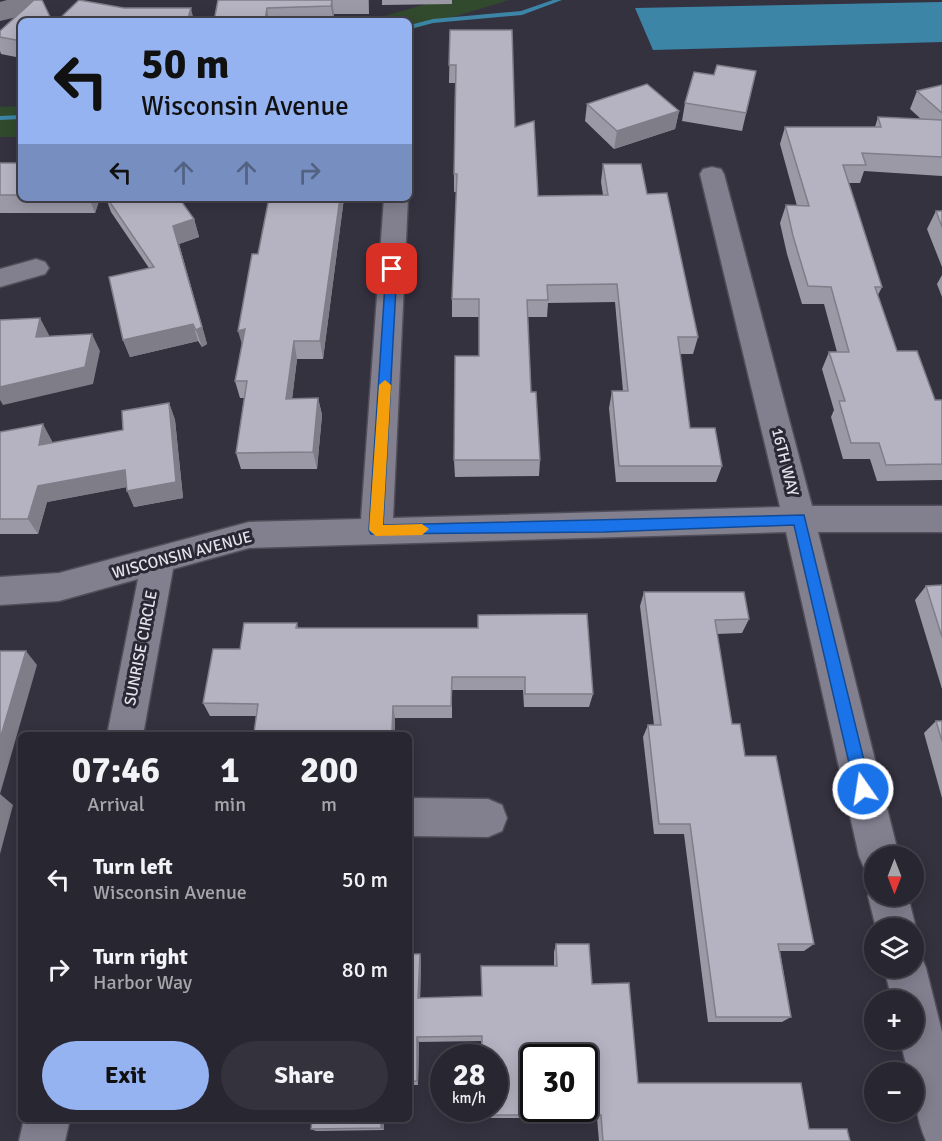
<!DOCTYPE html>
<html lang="en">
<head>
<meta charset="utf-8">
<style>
  body { margin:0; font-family:Signika,sans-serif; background:#34323c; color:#f1f3f6; height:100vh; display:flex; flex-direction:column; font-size:22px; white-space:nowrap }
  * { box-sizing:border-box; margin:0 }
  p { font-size:20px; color:#a5a5ab }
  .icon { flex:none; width:33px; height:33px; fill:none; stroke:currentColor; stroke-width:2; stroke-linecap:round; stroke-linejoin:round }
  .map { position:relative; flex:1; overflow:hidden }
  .side { position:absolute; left:18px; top:732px; width:394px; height:390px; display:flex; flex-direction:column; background:#282630; border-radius:9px; box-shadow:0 3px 15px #0003,0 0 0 2px #44434c }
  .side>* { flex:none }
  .top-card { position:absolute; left:18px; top:18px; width:394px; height:183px; border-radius:9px; box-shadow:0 3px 15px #0003,0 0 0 2px #44434c; background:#95b2f1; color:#111; overflow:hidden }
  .needle { width:39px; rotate:180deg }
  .fabs { position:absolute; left:864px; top:846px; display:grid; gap:12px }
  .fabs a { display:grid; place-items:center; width:60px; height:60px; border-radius:50%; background:#282630; box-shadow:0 3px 15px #0003,0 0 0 2px #44434c; font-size:30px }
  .speed { position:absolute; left:430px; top:1044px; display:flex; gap:12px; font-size:30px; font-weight:700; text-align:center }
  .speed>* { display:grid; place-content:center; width:78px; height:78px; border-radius:50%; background:#282630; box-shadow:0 3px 15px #0003,0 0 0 2px #44434c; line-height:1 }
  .speed small { font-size:15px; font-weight:400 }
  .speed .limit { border:3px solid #111; border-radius:9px; background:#fff; color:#111 }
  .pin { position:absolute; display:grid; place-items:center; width:51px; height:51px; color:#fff; margin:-26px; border-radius:12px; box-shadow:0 3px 9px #0006 }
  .me { position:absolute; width:66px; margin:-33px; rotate:347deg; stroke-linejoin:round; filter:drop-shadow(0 0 4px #0008) }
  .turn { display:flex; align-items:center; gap:21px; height:126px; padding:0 24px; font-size:27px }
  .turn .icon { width:78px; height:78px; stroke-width:2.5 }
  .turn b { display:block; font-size:42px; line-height:51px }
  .lanes { display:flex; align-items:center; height:57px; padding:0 24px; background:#0003; justify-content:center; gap:30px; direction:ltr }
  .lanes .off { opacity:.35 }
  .eta { display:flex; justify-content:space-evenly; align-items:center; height:102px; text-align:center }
  .eta b { font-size:36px; font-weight:700; line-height:42px }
  .cta { display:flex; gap:12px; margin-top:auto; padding:12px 24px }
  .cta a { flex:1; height:69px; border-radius:36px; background:#95b2f1; color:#111; font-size:24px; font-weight:700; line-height:69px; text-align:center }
  .cta a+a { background:#34323c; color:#f1f3f6 }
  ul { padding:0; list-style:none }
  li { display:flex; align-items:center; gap:18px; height:90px; padding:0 24px }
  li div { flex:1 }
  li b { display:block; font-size:22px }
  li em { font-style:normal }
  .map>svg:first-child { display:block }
  .green { fill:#314a2d }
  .water { fill:#3c85a7 }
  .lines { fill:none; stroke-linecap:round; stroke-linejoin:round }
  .stream { fill:#3c85a7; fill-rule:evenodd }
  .street-casing { stroke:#514e59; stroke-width:3 }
  .street { fill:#827f8f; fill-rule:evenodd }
  .wall { fill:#9c99a7 }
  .shaded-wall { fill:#7f7d88 }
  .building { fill:#b5b2c2; stroke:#7f7d88; stroke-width:1.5; fill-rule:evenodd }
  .route { fill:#1a73e8; stroke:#114b97; stroke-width:1.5 }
  .slow { fill:#f59e0b }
  .labels { text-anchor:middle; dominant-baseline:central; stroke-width:6; stroke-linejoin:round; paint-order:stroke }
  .street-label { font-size:16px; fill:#e4e2eb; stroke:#2b2835 }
</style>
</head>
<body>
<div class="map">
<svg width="942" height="1141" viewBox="0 0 942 1141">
  <rect width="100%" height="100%" fill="#353240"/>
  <g class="green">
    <path d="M440 0H509L410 30V21H367Z"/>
    <path d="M21 106V137H0V107Z"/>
  </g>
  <path class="water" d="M942 2V42L653 50 635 8Z"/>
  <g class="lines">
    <g class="stream">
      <path d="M553 0H562L522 15 433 23 410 29V25L433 19 521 11Z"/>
      <path d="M21 115V119L0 120V116Z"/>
    </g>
    <g class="street-casing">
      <g id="street">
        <path d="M712 167 721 169 724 174 812 506H942V532H818L899 856H874V874L865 870 859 856 786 532 249 548 173 569 143 735H107L138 579 59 601 0 605V577L59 573 249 522 361 519 384 198H408L393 518 780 507 700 174 703 169Z"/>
        <path d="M36 259 45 262 49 268 45 274 0 287V269Z"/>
        <path d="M410 798 488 799 502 805 507 818 502 831 488 837 410 836Z"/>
        <path d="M874 881V896H908L916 928 914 935V928H876L868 896Z"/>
        <path d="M914 951 920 953 926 968 942 1032V1141H926C916 1118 914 1097 914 1072H908L900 1040H914V1000H892L884 968H914Z"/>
        <path d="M24 1119H70L65 1141H19Z"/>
      </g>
    </g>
    <use href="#street" class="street"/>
  </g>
  <g class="wall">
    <path d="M0 0 21 21V58L1 54 0 51V31L15 17Z"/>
    <path d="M218 0H369V14H334L333 21H214Z"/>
    <path d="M382 0H452V4L382 5Z"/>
    <path d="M450 30 515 127 538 196 603 195 601 182 603 164 647 194 698 337 693 354H680L690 428 722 466 716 482H616L609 408 612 391H623L615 302 548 303 547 317H528L531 392 540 460 539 476 455 477 454 460 479 356V317H452V299L457 192H454V174L455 83H449Z"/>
    <path d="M756 71 742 131 682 121 685 103Z"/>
    <path d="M942 85V176L864 171 860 183H848L882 287 878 295 897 351 935 400H942V480L877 481 870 459H843L831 417 834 410 822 369 829 352H837L824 304H802L787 254 780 223 786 205 797 206 780 144 785 127H875L878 117 921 119 910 109 917 91Z"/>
    <path d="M587 104 679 111 675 129 614 149 585 121Z"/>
    <path d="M0 163H21V198H100L95 213H0Z"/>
    <path d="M106 198H179L194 219 199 237 179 244 207 344 202 347 198 341 130 357 123 340 149 268 111 212Z"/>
    <path d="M344 198 323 359H297L292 399 318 398 322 415 317 469H241L236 453 244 398H240L235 381 258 254Z"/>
    <path d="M936 211H942V267L927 229Z"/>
    <path d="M942 275V297L937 284Z"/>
    <path d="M169 403 175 420 183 498 134 507 126 487 47 502 38 534H0V432L52 441V443L123 430Z"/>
    <path d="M942 585V689L915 600 926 586Z"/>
    <path d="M644 592 749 619 742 633 717 634 732 724 745 756 814 944 804 951H780L791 1017 782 1022H708L684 834H654L643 737 648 725H654L640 606Z"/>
    <path d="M297 623 298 628H478L593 694 589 707H524L523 690H452V718H395V735H255L254 733 256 716H210L203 703Z"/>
    <path d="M936 721H942V798L924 733Z"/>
    <path d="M556 944 592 984 638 1083 809 1129 850 1141H599L597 1118H482L481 1041 419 1042 418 1085H410V954H420L421 961 420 998 481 996 554 966V952Z"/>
    <path d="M384 1119V1130L316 1131 311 1129Z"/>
  </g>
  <g class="shaded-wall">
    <path d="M7 0H42L46 10 0 21V2Z"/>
    <path d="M332 0 334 14 333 21 331 6Z"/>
    <path d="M368 0H369V14Z"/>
    <path d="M191 8 194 21H187Z"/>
    <path d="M267 8 269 21H265Z"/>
    <path d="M679 111 675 129 614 149 617 131Z"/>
    <path d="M89 198H100L95 213Z"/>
    <path d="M340 198H344L323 359 320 341Z"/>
    <path d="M194 219 199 237 179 244 207 344 202 347 196 330 173 226Z"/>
    <path d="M40 318 49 335 44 354 36 337Z"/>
    <path d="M193 324 198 341 130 357 123 340Z"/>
    <path d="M245 329 243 348 238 331Z"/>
    <path d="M92 334 100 351 93 384 3 405 0 400V387Z"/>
    <path d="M294 341 297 359 290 416 286 399Z"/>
    <path d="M318 398 322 415 317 469 313 452Z"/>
    <path d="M169 403 175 420 183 498 134 507 127 491Z"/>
    <path d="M43 424 52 441 48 461 39 445Z"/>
    <path d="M125 470 133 486 47 502 38 534 28 519 38 486Z"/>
    <path d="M26 651 37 665 0 794V739Z"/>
    <path d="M393 706 395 718V735H392V733Z"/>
    <path d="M0 794 13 805 0 854Z"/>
    <path d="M420 954 421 961 420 1004 418 998Z"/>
    <path d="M417 1037 419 1042 418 1085 417 1081Z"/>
    <path d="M381 1119H384V1130L381 1128Z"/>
  </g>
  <g class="building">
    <path d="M34 0H42L52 21H21V41L0 37V31Z"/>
    <path d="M79 0 124 8H191L187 21H57Z"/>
    <path d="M218 0H332L331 6 267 8 265 21H214Z"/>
    <path d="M450 30H512L515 127 534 121 538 196 608 195 603 164H641L647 194 667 193 698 337H678L690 428H715L722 466H619L612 391H628L617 284 547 285 548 300H527L531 392H536L540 460H454L455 356H479V299H452L457 174H454L456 65H449Z"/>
    <path d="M717 65 756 71 746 113 685 103 694 72 714 75Z"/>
    <path d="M647 84 679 111 617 131 587 104Z"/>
    <path d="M942 85V113L917 91Z"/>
    <path d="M878 117 942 120V157L862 153 866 165H843L882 287H875L897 351H917L935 400H942V464L886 465 879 443H851L839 401H845L829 352H849L831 287 808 286 793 236 786 205 809 206 785 127H881Z"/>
    <rect x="0" y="163" width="21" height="32"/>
    <path d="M107 198H179L194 219 173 226 202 327 196 330 193 324 123 340 109 277 154 267Z"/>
    <path d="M269 198H340L320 341H294L286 399 318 398 313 452 236 453 247 381H235L245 329 238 331 252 254H258Z"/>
    <path d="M936 211H942V227Z"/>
    <path d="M40 318 36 337 92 334 85 367 0 387V320Z"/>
    <path d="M169 403 176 482 127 491 125 470 38 486 28 519H0V432L43 424 39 445 123 430 122 411Z"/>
    <path d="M942 585V637L926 586Z"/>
    <path d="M644 592H744L749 619 715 620 732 724H740L745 756H776L814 944H778L791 1017H716L690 824H659L648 725H661Z"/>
    <path d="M587 614 593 694H525V677H452L451 706H393L392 733H254L258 704 203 703 213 649H240L244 623H297L296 628H478V615Z"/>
    <path d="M0 651H26L0 739Z"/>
    <path d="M936 721H942V741Z"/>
    <path d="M556 944H589L592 984 629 983 638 1083H801L809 1129H847L850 1141H603L601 1115H482V1108H495V1058H482V1036L417 1037V1081H410V954H420L418 998 482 996 481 966H557ZM534 1058H585V1108H534Z"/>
    <path d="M312 1119H381V1128L311 1129Z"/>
  </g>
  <path class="route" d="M392 266 397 269 383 525 804 515 871 789 868 794 863 797 857 794 855 789 794 525 605 532 371 534 369 530 386 269Z"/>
  <path class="slow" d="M385 380 391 385 383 525 422 524 429 529 422 535 376 536 369 530 379 385Z"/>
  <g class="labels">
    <g class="street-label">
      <text transform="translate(785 462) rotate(76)">16TH WAY</text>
      <text transform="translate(182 555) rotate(-15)">WISCONSIN AVENUE</text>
      <text transform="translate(141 648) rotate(-79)">SUNRISE CIRCLE</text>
    </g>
  </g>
</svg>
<div class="fabs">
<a><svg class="needle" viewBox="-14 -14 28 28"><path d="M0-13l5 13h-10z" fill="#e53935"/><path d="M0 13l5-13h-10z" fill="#a5a5ab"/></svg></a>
<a><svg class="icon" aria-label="layers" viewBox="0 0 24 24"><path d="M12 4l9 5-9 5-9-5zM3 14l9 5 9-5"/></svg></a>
<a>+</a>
<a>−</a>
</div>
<div class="speed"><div>28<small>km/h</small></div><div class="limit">30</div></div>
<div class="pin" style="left:392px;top:269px;background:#d93025"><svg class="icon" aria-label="arrive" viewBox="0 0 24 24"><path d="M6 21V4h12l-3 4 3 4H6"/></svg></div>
<svg class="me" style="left:863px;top:789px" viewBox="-20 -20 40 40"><circle r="17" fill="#1a73e8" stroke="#fff" stroke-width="3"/><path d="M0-11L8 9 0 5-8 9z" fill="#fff"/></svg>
<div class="top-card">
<div class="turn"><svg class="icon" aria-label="left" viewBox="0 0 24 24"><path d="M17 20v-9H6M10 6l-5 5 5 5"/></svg><div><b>50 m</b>Wisconsin Avenue</div></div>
<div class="lanes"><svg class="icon" aria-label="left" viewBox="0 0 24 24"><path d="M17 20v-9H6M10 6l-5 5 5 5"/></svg><svg class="icon off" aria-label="ahead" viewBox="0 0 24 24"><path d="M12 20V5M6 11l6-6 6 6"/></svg><svg class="icon off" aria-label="ahead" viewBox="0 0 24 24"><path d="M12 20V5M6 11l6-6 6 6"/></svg><svg class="icon off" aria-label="right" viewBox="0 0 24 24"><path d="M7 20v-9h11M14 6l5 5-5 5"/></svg></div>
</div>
<section class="side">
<div class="eta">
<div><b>07:46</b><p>Arrival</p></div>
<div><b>1</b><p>min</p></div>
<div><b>200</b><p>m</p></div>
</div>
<ul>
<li><svg class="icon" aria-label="left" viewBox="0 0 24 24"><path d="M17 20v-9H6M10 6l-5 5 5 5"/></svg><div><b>Turn left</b><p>Wisconsin Avenue</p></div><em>50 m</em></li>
<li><svg class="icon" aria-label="right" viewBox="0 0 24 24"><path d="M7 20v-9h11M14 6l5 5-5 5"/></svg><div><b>Turn right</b><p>Harbor Way</p></div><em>80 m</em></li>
</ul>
<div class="cta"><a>Exit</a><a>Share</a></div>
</section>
</div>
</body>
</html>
